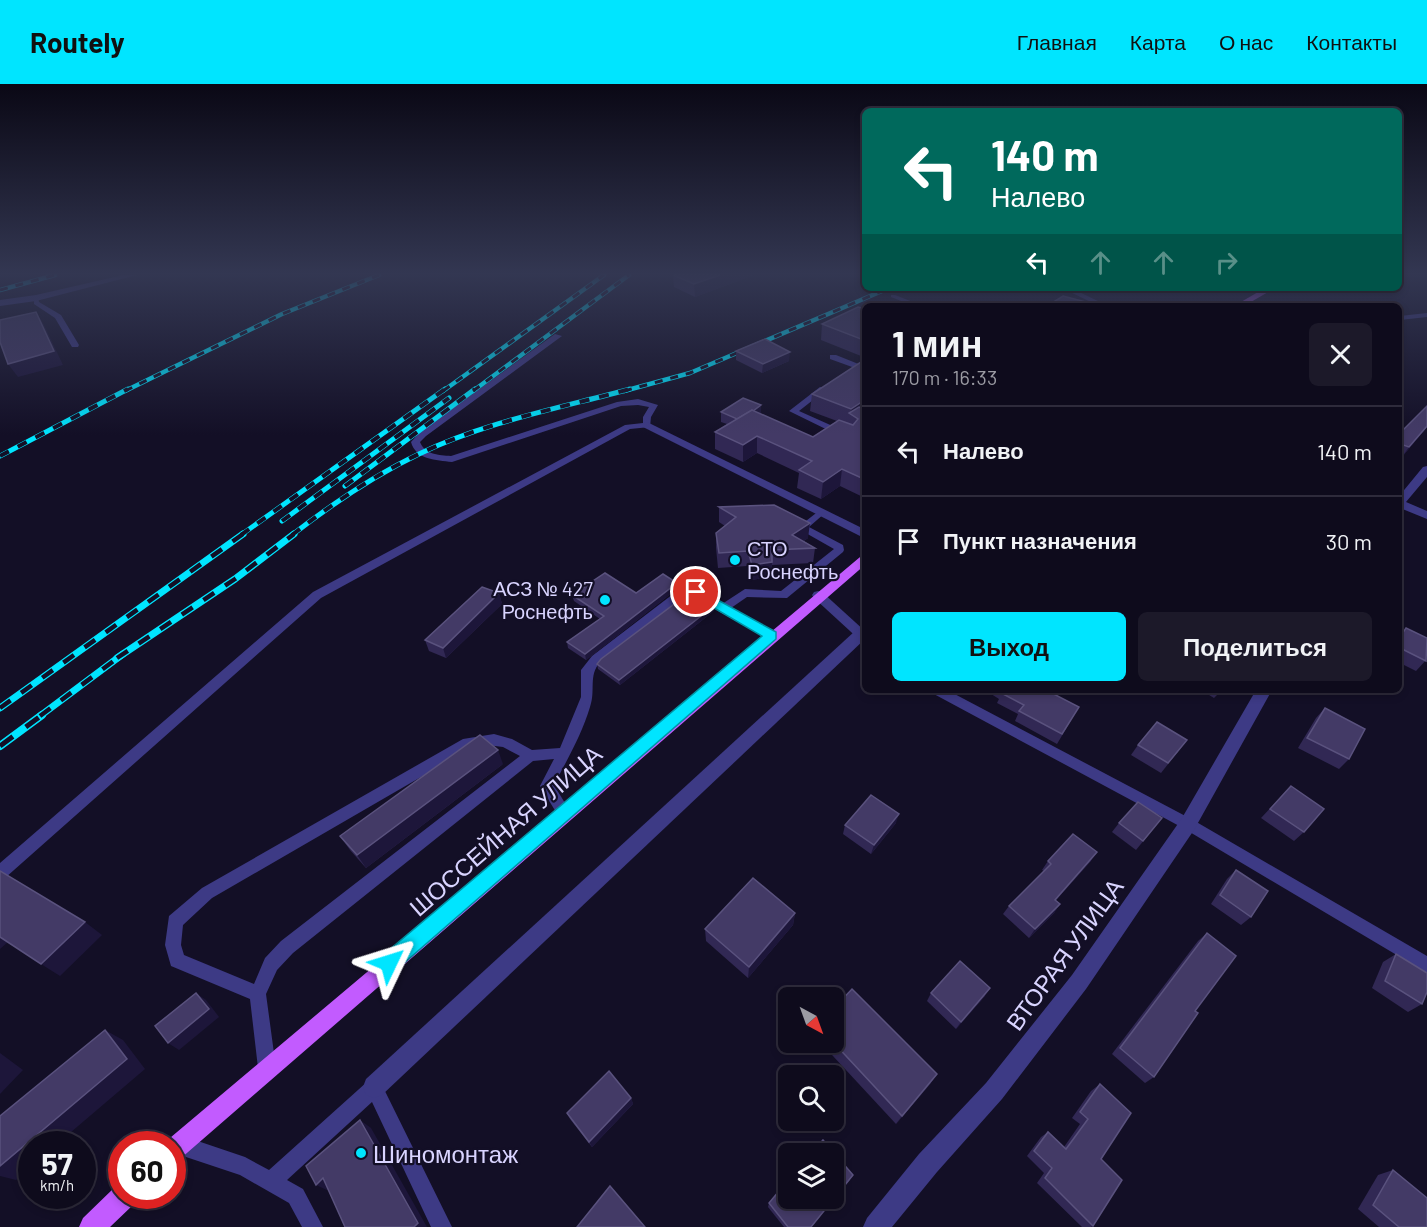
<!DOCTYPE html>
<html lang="ru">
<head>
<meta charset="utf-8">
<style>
  body { margin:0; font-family:Barlow,sans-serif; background:#1c1929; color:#f1f3f6; height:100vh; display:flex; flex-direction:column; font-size:22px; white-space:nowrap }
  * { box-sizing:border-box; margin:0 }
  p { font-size:20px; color:#9b9ba3 }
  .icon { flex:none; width:33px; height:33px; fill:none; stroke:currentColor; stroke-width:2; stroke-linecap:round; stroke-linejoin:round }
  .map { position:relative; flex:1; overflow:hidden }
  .sheet { position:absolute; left:862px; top:219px; width:540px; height:390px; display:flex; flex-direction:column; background:#0e0b1c; border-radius:9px; box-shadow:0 3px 9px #0003,0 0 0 2px #2e2b3b }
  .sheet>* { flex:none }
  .top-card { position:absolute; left:862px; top:24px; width:540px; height:183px; border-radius:9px; box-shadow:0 3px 9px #0003,0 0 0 2px #2e2b3b; background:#00695c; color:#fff; overflow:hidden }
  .needle { width:39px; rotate:139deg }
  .controls { position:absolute; left:778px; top:903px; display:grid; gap:12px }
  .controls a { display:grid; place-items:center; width:66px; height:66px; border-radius:9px; background:#0e0b1c; box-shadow:0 3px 9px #0003,0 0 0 2px #2e2b3b; font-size:30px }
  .speed { position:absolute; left:18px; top:1047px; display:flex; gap:12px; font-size:30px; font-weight:700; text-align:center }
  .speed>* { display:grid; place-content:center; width:78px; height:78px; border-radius:50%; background:#0e0b1c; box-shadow:0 3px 9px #0003,0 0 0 2px #2e2b3b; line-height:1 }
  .speed small { font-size:15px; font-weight:400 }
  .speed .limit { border:9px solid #d22; background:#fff; color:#111 }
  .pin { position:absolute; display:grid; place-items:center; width:51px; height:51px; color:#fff; margin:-26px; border:3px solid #fff; border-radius:50%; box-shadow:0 2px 6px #0007 }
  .me { position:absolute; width:66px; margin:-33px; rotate:49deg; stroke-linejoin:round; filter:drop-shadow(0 0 4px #0008) }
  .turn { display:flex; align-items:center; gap:21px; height:126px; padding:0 30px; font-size:27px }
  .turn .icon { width:78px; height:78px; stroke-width:2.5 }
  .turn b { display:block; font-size:42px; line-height:51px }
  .lanes { display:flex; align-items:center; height:57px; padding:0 30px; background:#0003; justify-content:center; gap:30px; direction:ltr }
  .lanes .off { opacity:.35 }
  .round { display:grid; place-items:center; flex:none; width:63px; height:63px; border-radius:9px; background:#1c1929 }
  .overview { display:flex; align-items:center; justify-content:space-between; height:102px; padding:0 30px }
  h1 { font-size:36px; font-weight:700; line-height:45px }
  .primary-button { display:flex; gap:12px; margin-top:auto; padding:12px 30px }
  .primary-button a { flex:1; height:69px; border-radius:9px; background:#00e5ff; color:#111; font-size:24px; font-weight:700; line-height:69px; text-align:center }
  .primary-button a+a { background:#1c1929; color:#f1f3f6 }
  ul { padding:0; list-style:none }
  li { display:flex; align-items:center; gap:18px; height:90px; padding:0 30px; border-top:2px solid #2e2b3b }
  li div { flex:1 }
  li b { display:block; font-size:22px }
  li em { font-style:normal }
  header { display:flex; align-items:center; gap:36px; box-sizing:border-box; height:84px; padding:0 30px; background:#00e5ff; color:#111 }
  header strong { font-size:28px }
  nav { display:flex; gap:33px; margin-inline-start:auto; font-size:21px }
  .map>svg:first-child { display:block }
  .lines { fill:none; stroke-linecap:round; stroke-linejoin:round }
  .lane { fill:#3d3a85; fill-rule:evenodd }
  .street { fill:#3d3a85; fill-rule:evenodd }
  .primary { fill:#c25bff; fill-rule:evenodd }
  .rail-far3-casing { stroke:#00e5ff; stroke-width:4.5 }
  .rail-far2-casing { stroke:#00e5ff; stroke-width:5 }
  .rail-far1-casing { stroke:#00e5ff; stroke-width:7 }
  .rail-casing { stroke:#00e5ff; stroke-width:8 }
  .rail-far3 { stroke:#130f26; stroke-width:3; stroke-dasharray:8; stroke-linecap:butt }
  .rail-far2 { stroke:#130f26; stroke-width:4; stroke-dasharray:10; stroke-linecap:butt }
  .rail-far1 { stroke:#130f26; stroke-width:4.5; stroke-dasharray:13; stroke-linecap:butt }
  .rail { stroke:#130f26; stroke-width:5; stroke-dasharray:16; stroke-linecap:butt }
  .wall { fill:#312854 }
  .shaded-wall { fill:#1d163a }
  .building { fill:#433a66; stroke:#5a527e; stroke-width:1.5 }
  .route { fill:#00e5ff; stroke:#0095a6; stroke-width:1.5 }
  .poi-dot { fill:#00e5ff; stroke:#130f26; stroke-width:2 }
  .labels { text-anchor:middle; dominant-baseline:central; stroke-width:4.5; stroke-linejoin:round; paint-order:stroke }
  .poi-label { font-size:20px; fill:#d9d4ff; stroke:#130f26; text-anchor:start }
  .near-street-label { font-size:24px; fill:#d9d4ff; stroke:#130f26 }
  .near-poi-label { font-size:24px; fill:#d9d4ff; stroke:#130f26; text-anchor:start }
</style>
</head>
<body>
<header>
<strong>Routely</strong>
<nav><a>Главная</a><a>Карта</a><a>О нас</a><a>Контакты</a></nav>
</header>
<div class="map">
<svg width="1427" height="1143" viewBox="0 0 1427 1143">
  <rect width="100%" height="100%" fill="#130f26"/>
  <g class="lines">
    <g class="lane">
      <path d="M1062 204H1071L1108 222H1099Z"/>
      <path d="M891 211H895L923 222H914L891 213Z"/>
      <path d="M34 213H38L39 218 61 231 79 261 78 263H72L55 234 34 220Z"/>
      <path d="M1427 229V233L1400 236V232Z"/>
      <path d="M555 250 562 252 426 352 420 358C425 371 439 371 451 372L617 318 638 315 658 321 651 333 650 343 630 345 321 514 5 794 0 796V779L313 508 625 341 643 339V333L649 323 638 321 621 322 452 378C436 376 416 376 411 358L420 348Z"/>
      <path d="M830 271H836L866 283V288L830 275Z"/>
      <path d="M820 303 827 305 799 327 846 348V352H840L789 327Z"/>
      <path d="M820 426 825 429 809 443 843 461 844 466 843 468 787 514 747 513 731 524 775 548 777 551 775 554H767L689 511 600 578C588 592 596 606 590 623 582 650 567 676 554 701L571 729 569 733 564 735 559 733 540 702 554 675 533 677 293 869 277 886 266 910 276 984 273 990 267 993 261 990 258 984 250 915 171 882 165 861 169 832 202 804 463 655 494 650 512 655 532 666 560 664 581 613V586L592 572 677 507 690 503 722 520 745 505 781 507 834 465 797 444ZM487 661 503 663 520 672 281 857 265 874 254 900 184 871 181 861 183 841 212 814 471 664Z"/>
      <path d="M818 507 822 508 866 548V559L862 558 814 514 812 511 814 508Z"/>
      <path d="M930 606H947L1193 736 1427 872V889L1183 744 932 609Z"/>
      <path d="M374 994 380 997 452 1143H431L372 1018 287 1096 303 1105 323 1143H302L289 1119 240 1091 180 1071 172 1066V1060H171L173 1054 180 1051 245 1073 269 1086 368 997Z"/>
    </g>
    <g class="street">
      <path d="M123 191H137L36 217 0 222V216L36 211Z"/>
      <path d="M647 338 866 446V455L643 343V339Z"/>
      <path d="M1427 382V393L1406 418 1427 427V435L1400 424V411L1423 383Z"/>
      <path d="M860 546 866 548 865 555 382 1011 374 1014 366 1011 363 1003 366 995 855 547Z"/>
      <path d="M1256 606H1272L1194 746 1086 905 1002 1015 937 1088 892 1143H863L867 1134 919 1070 986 999 1072 891 1182 734Z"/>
    </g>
    <g class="primary">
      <path d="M1265 204H1275L1244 222H1234Z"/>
      <path d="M866 468V480L180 1075 172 1079V1060H163L164 1059Z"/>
      <path d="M122 1101V1112H136L133 1121 110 1143H79L83 1134 115 1103Z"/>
    </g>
    <g class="rail-far3-casing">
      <g id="rail-far3">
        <path d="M0 206 55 191"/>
        <path d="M125 307 282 230 379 191"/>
        <path d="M443 307 604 191"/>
        <path d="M473 307 629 191"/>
        <path d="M624 307 690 289 889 204"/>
      </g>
    </g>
    <g class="rail-far2-casing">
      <g id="rail-far2">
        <path d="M0 372 128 305"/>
        <path d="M345 402 475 305"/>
        <path d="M282 437 449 314"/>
        <path d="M241 451 445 305"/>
        <path d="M292 451C332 420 373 392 419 370 485 338 560 324 630 305"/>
      </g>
    </g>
    <g class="rail-far1-casing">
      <g id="rail-far1">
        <path d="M117 574 235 495 294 450"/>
        <path d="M0 624 243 450"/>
        <path d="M40 632 123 570"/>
      </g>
    </g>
    <g class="rail-casing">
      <path id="rail" d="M0 662 42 631"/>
    </g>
    <use href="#rail-far3" class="rail-far3"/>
    <use href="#rail-far2" class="rail-far2"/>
    <use href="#rail-far1" class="rail-far1"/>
    <use href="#rail" class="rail"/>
  </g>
  <g class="wall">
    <path d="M673 191H754L695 213 674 203Z"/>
    <path d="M866 225V274L821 256 822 240Z"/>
    <path d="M736 267 789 277 762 289 736 276Z"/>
    <path d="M866 277V413L865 414 840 402 821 415 797 404 799 389 757 369 743 378 715 365V348L727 340 721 338V328L761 321V330L813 353 837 337 810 327 812 310Z"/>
    <path d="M1427 343 1402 373 1400 372V349Z"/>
    <path d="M719 423 808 454 804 457 815 464 813 479 772 481 771 493 751 496 747 482 718 484 716 464V449L725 442 719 438Z"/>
    <path d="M677 505 586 576 568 564 567 558 600 535 574 517 572 511 636 509Z"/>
    <path d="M499 509 502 520 446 574 429 567 425 556Z"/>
    <path d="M714 527 620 601 598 585 597 580Z"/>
    <path d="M1406 544 1427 575 1416 587 1400 579V551Z"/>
    <path d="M985 606H1046L1079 623 1057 660 1015 637 1018 630 997 619 999 615Z"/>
    <path d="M1201 606H1222L1214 614Z"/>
    <path d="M1325 624 1349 675 1339 685 1298 664 1316 634Z"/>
    <path d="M1187 656 1161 689 1131 671 1138 661Z"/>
    <path d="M503 680 366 784 350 766 340 752Z"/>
    <path d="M1291 702 1304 748 1294 757 1261 734Z"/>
    <path d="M1162 734 1136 766 1112 748 1119 739Z"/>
    <path d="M896 739 871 770 843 750 845 741Z"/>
    <path d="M1048 777H1091L1056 816 1060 820 1054 829 1029 854 1003 830 1009 822 1044 787 1042 786Z"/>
    <path d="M1236 786 1251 833 1241 841 1211 820 1227 795Z"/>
    <path d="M795 829 793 841 748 894 706 857 705 845Z"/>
    <path d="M1207 849 1154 993 1145 999 1112 970 1198 857Z"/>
    <path d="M1396 870 1422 920 1408 928 1372 904 1383 878Z"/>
    <path d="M931 909 985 912 956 945 927 917Z"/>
    <path d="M820 958H834L931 999 896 1040Z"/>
    <path d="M1100 1000 1101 1075 1093 1142 1091 1143H1082L1037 1099 1044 1089 1027 1072 1041 1053 1048 1048 1064 1063 1080 1040 1072 1034 1091 1007Z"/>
    <path d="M631 1014 633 1020 592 1063 570 1035 567 1029Z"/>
    <path d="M1393 1086 1427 1143H1379L1358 1125 1378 1091Z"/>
    <path d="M850 1096 811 1143H784L768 1123 769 1119Z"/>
  </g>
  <g class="shaded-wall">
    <path d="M720 191H754L695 213 694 200Z"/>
    <path d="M36 228 44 241 63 281 18 293 8 280Z"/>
    <path d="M790 268 789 277 762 289 763 280Z"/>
    <path d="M866 315V330H850L851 325Z"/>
    <path d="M761 321V331L740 336Z"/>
    <path d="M1427 342V343L1402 373 1409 363Z"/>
    <path d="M757 352V369L743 378V361Z"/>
    <path d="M842 385 840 402 821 415 823 398Z"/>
    <path d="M810 439 808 454 791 466 792 451Z"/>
    <path d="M772 478 771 493 751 496 752 481Z"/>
    <path d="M677 499V505L586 576 585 570Z"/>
    <path d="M499 509 502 520 446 574 443 564Z"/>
    <path d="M714 522V527L620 601 619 596Z"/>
    <path d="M498 666 503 680 366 784 357 771Z"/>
    <path d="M899 730 896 739 871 770 874 761Z"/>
    <path d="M1097 768 1091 777 1049 824 1055 816Z"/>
    <path d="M1060 820 1054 829 1029 854 1035 845Z"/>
    <path d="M795 829 793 841 748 894 749 883Z"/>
    <path d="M85 838 102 851 60 892 41 880Z"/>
    <path d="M0 853 8 858 0 865Z"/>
    <path d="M990 904 985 912 956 945 961 938Z"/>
    <path d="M196 909 206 916 219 933 179 966 168 959Z"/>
    <path d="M105 946 123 956 145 985 57 1060H32V1083L16 1096 0 1092V1082Z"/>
    <path d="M0 969 23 986 0 1010Z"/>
    <path d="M937 990 931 999 896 1040 902 1032Z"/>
    <path d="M631 1014 633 1020 592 1063 589 1058Z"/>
    <path d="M360 1036 371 1044 427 1143H414Z"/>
    <path d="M323 1094 329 1107 316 1101Z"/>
  </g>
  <g class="building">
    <path d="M673 191H720L694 200Z"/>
    <path d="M1063 212 1086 218 1081 222H1047Z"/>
    <path d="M858 223 866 225V257L822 240Z"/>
    <path d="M36 228 54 267 8 280 0 258V236Z"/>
    <path d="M765 255 790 268 763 280 736 267Z"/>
    <path d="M866 277V315L851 325 812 310 861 278Z"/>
    <path d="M743 314 761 321 753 327 752 326 737 335 721 328Z"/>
    <path d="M1427 322V342L1409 363 1400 360V349Z"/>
    <path d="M859 323 866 326V396L842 385 823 398 799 386 812 377 757 352 743 361 715 348 752 326 813 353 839 336 853 341 858 335 849 329Z"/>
    <path d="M774 421 810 439 792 451 815 464 772 466V478L752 481 748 467 719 469 716 449 736 433 719 423Z"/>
    <path d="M605 489 636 509 663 490 677 499 585 570 567 558 604 532 572 511Z"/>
    <path d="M482 503 499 509 443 564 425 556Z"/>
    <path d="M689 509 714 522 619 596 597 580 601 575Z"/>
    <path d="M1406 544 1427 554 1426 577 1400 564V553Z"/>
    <path d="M1003 606H1046L1079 623 1062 650 1019 627 1024 621 1001 609Z"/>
    <path d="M1325 624 1365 645 1349 675 1307 654Z"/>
    <path d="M1157 638 1187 656 1168 679 1138 661Z"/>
    <path d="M480 651 498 666 357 771 340 752Z"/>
    <path d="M1291 702 1324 725 1304 748 1270 725Z"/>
    <path d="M871 711 899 730 874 761 845 741Z"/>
    <path d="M1138 718 1162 734 1143 757 1119 739Z"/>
    <path d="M1073 750 1097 768 1055 816 1060 820 1035 845 1009 822 1051 780 1048 777Z"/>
    <path d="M1236 786 1268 807 1251 833 1220 811Z"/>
    <path d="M0 787 85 838 41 880 0 853Z"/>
    <path d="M753 794 795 829 749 883 705 845Z"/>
    <path d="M1207 849 1236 872 1195 927 1198 929 1154 993 1120 964Z"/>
    <path d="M1396 870 1427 889V908L1422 920 1385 897Z"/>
    <path d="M960 877 990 904 961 938 931 909Z"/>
    <path d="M852 905 937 990 902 1032 833 958H834V924Z"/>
    <path d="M196 909 209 925 168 959 155 942Z"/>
    <path d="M105 946 127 975 0 1082V1032Z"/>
    <path d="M609 987 631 1014 589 1058 567 1029Z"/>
    <path d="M1100 1000 1131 1029 1101 1075 1122 1096 1093 1142 1045 1094 1052 1084 1034 1067 1048 1048 1066 1065 1088 1035 1080 1028Z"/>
    <path d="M360 1036 418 1139 414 1143H345L323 1094 316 1101 306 1082Z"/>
    <path d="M823 1056 853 1091 811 1143H788L769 1119 789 1095V1114H834V1070H811Z"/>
    <path d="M1393 1086 1427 1114V1143H1399L1373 1121Z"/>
    <path d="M610 1102 645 1143H577Z"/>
  </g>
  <linearGradient id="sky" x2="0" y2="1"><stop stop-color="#0a0815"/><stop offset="0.54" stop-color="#333752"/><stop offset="1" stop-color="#333752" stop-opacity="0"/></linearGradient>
  <rect width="1427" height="351" fill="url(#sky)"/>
  <path class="route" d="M696 504 776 548V555L396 886 389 888 382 886 380 879 382 872 762 552 692 511V505Z"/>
  <g class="poi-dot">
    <circle cx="735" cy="476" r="6"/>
    <circle cx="605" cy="516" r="6"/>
    <circle cx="361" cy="1069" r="6"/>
  </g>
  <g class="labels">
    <g class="poi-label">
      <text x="747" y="464">СТО<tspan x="747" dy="23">Роснефть</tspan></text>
      <text x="593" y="504" text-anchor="end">АСЗ № 427<tspan x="593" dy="23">Роснефть</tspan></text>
    </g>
    <g class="near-street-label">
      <text transform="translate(505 746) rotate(-41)">ШОССЕЙНАЯ УЛИЦА</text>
      <text transform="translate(1064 870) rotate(-54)">ВТОРАЯ УЛИЦА</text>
    </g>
    <g class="near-poi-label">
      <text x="373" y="1069">Шиномонтаж</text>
    </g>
  </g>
</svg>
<div class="controls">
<a><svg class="needle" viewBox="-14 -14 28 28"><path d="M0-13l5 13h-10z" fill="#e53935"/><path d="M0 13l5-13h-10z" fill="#9b9ba3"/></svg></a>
<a><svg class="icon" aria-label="search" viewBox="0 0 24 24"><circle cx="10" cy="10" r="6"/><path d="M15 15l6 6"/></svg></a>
<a><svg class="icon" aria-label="layers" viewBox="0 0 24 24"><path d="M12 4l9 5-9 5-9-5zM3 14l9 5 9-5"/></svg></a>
</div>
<div class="speed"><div>57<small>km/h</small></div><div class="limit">60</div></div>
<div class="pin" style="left:696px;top:508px;background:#d93025"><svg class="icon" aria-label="arrive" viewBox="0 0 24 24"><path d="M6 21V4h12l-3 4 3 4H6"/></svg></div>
<svg class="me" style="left:389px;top:879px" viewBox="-20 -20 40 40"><path d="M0-17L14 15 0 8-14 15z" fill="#00e5ff" stroke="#fff" stroke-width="4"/></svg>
<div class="top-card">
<div class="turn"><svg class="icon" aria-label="left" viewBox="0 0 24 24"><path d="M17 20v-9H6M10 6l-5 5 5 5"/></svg><div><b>140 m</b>Налево</div></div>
<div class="lanes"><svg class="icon" aria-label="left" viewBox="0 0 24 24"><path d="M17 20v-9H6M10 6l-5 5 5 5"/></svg><svg class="icon off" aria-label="ahead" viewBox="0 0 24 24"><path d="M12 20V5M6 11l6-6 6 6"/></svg><svg class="icon off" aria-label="ahead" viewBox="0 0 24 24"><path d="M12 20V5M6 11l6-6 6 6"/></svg><svg class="icon off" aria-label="right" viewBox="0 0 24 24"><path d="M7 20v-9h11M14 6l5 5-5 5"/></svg></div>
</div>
<section class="sheet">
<div class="overview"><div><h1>1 мин</h1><p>170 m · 16:33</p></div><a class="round"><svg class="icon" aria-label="close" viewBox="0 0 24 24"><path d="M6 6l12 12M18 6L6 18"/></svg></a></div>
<ul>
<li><svg class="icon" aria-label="left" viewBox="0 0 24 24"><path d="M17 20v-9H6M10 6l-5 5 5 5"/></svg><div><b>Налево</b></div><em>140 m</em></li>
<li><svg class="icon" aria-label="arrive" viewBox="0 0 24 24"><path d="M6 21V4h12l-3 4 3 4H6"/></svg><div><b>Пункт назначения</b></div><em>30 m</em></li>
</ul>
<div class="primary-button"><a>Выход</a><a>Поделиться</a></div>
</section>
</div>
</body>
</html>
